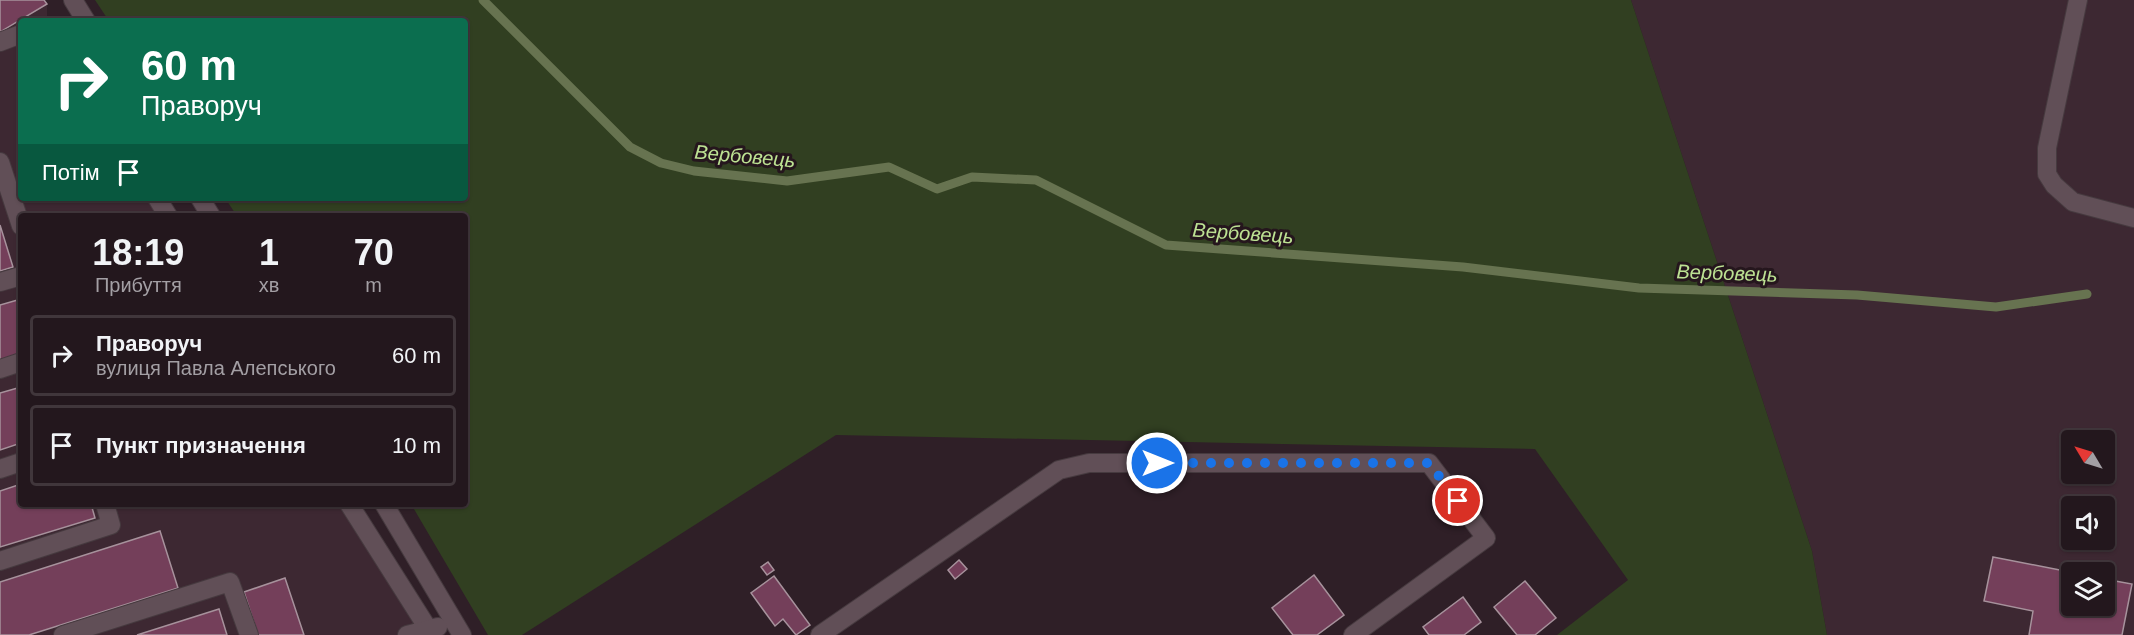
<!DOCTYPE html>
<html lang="uk">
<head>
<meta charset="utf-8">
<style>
  body { margin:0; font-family:Helvetica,sans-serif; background:#2b2026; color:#f1f3f6; height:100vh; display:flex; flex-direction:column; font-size:22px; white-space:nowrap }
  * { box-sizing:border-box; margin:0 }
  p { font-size:20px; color:#a39fa4 }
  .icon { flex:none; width:33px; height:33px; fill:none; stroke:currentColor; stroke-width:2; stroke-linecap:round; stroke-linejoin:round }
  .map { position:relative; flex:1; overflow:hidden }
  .drawer { position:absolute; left:18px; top:213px; width:450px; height:294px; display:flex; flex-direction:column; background:#23171d; border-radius:6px; box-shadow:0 2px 4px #0004,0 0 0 2px #40363b }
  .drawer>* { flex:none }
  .guide { position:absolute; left:18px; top:18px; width:450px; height:183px; border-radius:6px; box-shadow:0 2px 4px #0004,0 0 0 2px #40363b; background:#0b6e4f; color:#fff; overflow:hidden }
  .needle { width:39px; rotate:308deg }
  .buttons { position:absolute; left:2061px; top:430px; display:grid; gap:12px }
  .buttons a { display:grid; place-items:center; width:54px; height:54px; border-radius:6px; background:#23171d; box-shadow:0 2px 4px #0004,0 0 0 2px #40363b; font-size:30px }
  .pin { position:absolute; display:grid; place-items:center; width:51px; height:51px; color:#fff; margin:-26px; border:3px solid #fff; border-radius:50%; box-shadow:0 2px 6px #0007 }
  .me { position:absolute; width:66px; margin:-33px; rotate:90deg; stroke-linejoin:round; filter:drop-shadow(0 0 4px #0008) }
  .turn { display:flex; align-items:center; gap:21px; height:126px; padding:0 24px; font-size:27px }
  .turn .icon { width:78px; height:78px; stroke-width:2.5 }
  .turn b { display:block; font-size:42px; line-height:51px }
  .then { display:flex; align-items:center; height:57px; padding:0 24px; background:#0003; gap:12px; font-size:22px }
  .eta { display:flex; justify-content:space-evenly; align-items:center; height:102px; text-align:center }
  .eta b { font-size:36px; font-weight:700; line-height:42px }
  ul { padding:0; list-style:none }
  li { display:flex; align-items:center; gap:18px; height:81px; margin:0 12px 9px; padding:0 12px; border:3px solid #40363b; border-radius:6px }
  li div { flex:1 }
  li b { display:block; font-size:22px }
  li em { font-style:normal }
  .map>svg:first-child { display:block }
  .built { fill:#3d2832; fill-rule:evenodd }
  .green { fill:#313f21 }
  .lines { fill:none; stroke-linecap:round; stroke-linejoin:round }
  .stream { stroke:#677350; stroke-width:9 }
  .building { fill:#743f5a; stroke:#a7929c; stroke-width:1.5 }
  .minor-casing { stroke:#463a3f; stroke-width:20 }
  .minor { stroke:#614f57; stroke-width:18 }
  .route { stroke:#1a73e8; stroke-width:10; stroke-dasharray:0 18 }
  .labels { text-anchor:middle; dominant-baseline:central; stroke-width:6; stroke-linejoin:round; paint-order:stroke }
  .water-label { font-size:20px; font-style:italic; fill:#bde293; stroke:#25161d }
</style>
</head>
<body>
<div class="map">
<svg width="2134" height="635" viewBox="0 0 2134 635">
  <rect width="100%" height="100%" fill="#2f1f27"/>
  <g class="built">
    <path d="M0 0H44L47 4V21H21V198H157L168 216H21V504H349L432 635H0Z"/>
    <path d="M1631 0H2134V635H1827L1812 551ZM2072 441H2104V474H2072ZM2072 507H2104V540H2072ZM2072 573H2104V606H2072Z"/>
  </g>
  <path class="green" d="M95 0H1631L1812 551 1827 635H1557L1628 580 1535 449 836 435 522 635H488L411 504H465V216H237L225 198H465V21H109Z"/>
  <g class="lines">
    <path class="stream" d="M483 0 630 147 661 163 694 171 787 181 889 167 937 189 972 177 1036 180 1166 245 1463 267 1639 288 1857 295 1996 307 2087 294"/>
  </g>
  <g class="building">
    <path d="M0 0H44L47 4 0 32Z"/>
    <path d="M0 225 13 267 0 271Z"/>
    <path d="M21 299V355L0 362V305Z"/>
    <path d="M21 387V443L0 450V393Z"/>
    <path d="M21 484V504H91L95 518 0 547V491Z"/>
    <path d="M160 531 178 588 29 635H0V582Z"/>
    <path d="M1993 557 2075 573H2072V606H2104V579L2132 584 2122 635H2029L2033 611 1984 601Z"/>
    <path d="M959 560 967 569 955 579 948 570Z"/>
    <path d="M768 562 774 570 767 575 761 567Z"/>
    <path d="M1314 575 1344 615 1317 635H1293L1272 608Z"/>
    <path d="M774 576 810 625 796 635 783 619 775 626 751 593Z"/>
    <path d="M285 578 304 635H258L244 592Z"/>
    <path d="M1525 581 1556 618 1535 635H1517L1494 607Z"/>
    <path d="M1463 597 1481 622 1464 635H1429L1423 627Z"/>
    <path d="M219 609 227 635H137Z"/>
  </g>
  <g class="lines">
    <g class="minor-casing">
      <g id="minor">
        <path d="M73 0 86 21"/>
        <path d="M2078 0 2047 148V174L2054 185 2073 202 2134 218"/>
        <path d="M0 42 21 34"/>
        <path d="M0 162 21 226"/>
        <path d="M157 198 168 216"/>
        <path d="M200 198 211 216"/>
        <path d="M0 282 21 276"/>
        <path d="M0 369 21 362"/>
        <path d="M0 469 21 462"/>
        <path d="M349 504 432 635"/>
        <path d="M384 504 462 635"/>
        <path d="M0 561 111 525 105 504"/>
        <path d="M63 635 230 582 249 635"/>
        <path d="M407 635 438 627"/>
        <path d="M820 635 1059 470 1089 463H1429L1486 538 1353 635"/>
      </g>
    </g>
    <use href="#minor" class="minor"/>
  </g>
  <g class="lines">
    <path class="route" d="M1157 463H1429L1458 501"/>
  </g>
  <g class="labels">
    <g class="water-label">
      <text transform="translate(745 156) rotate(5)">Вербовець</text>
      <text transform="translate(1243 233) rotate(4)">Вербовець</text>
      <text transform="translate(1727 273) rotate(2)">Вербовець</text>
    </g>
  </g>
</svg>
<div class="buttons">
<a><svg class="needle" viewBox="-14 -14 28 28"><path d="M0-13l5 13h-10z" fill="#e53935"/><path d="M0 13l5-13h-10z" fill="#a39fa4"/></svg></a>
<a><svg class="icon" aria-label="sound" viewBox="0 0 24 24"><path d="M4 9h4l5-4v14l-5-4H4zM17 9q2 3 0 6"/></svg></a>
<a><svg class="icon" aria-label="layers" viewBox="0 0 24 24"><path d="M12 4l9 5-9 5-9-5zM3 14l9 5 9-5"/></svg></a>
</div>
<div class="pin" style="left:1458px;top:501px;background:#d93025"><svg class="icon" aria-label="arrive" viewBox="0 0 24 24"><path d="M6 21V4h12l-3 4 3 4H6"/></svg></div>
<svg class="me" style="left:1157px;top:463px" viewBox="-20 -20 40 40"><circle r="17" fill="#1a73e8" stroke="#fff" stroke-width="3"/><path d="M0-11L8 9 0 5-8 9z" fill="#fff"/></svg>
<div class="guide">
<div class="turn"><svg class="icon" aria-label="right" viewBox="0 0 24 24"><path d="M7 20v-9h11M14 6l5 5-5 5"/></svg><div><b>60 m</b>Праворуч</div></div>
<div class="then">Потім<svg class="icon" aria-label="arrive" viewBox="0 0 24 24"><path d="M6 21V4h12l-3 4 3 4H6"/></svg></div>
</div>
<section class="drawer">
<div class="eta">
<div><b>18:19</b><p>Прибуття</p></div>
<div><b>1</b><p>хв</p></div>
<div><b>70</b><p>m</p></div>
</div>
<ul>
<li><svg class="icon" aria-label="right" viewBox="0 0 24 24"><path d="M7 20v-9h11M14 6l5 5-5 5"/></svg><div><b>Праворуч</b><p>вулиця Павла Алепського</p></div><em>60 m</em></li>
<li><svg class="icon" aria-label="arrive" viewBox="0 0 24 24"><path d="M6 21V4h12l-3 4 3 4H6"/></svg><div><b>Пункт призначення</b></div><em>10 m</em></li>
</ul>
</section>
</div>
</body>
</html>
